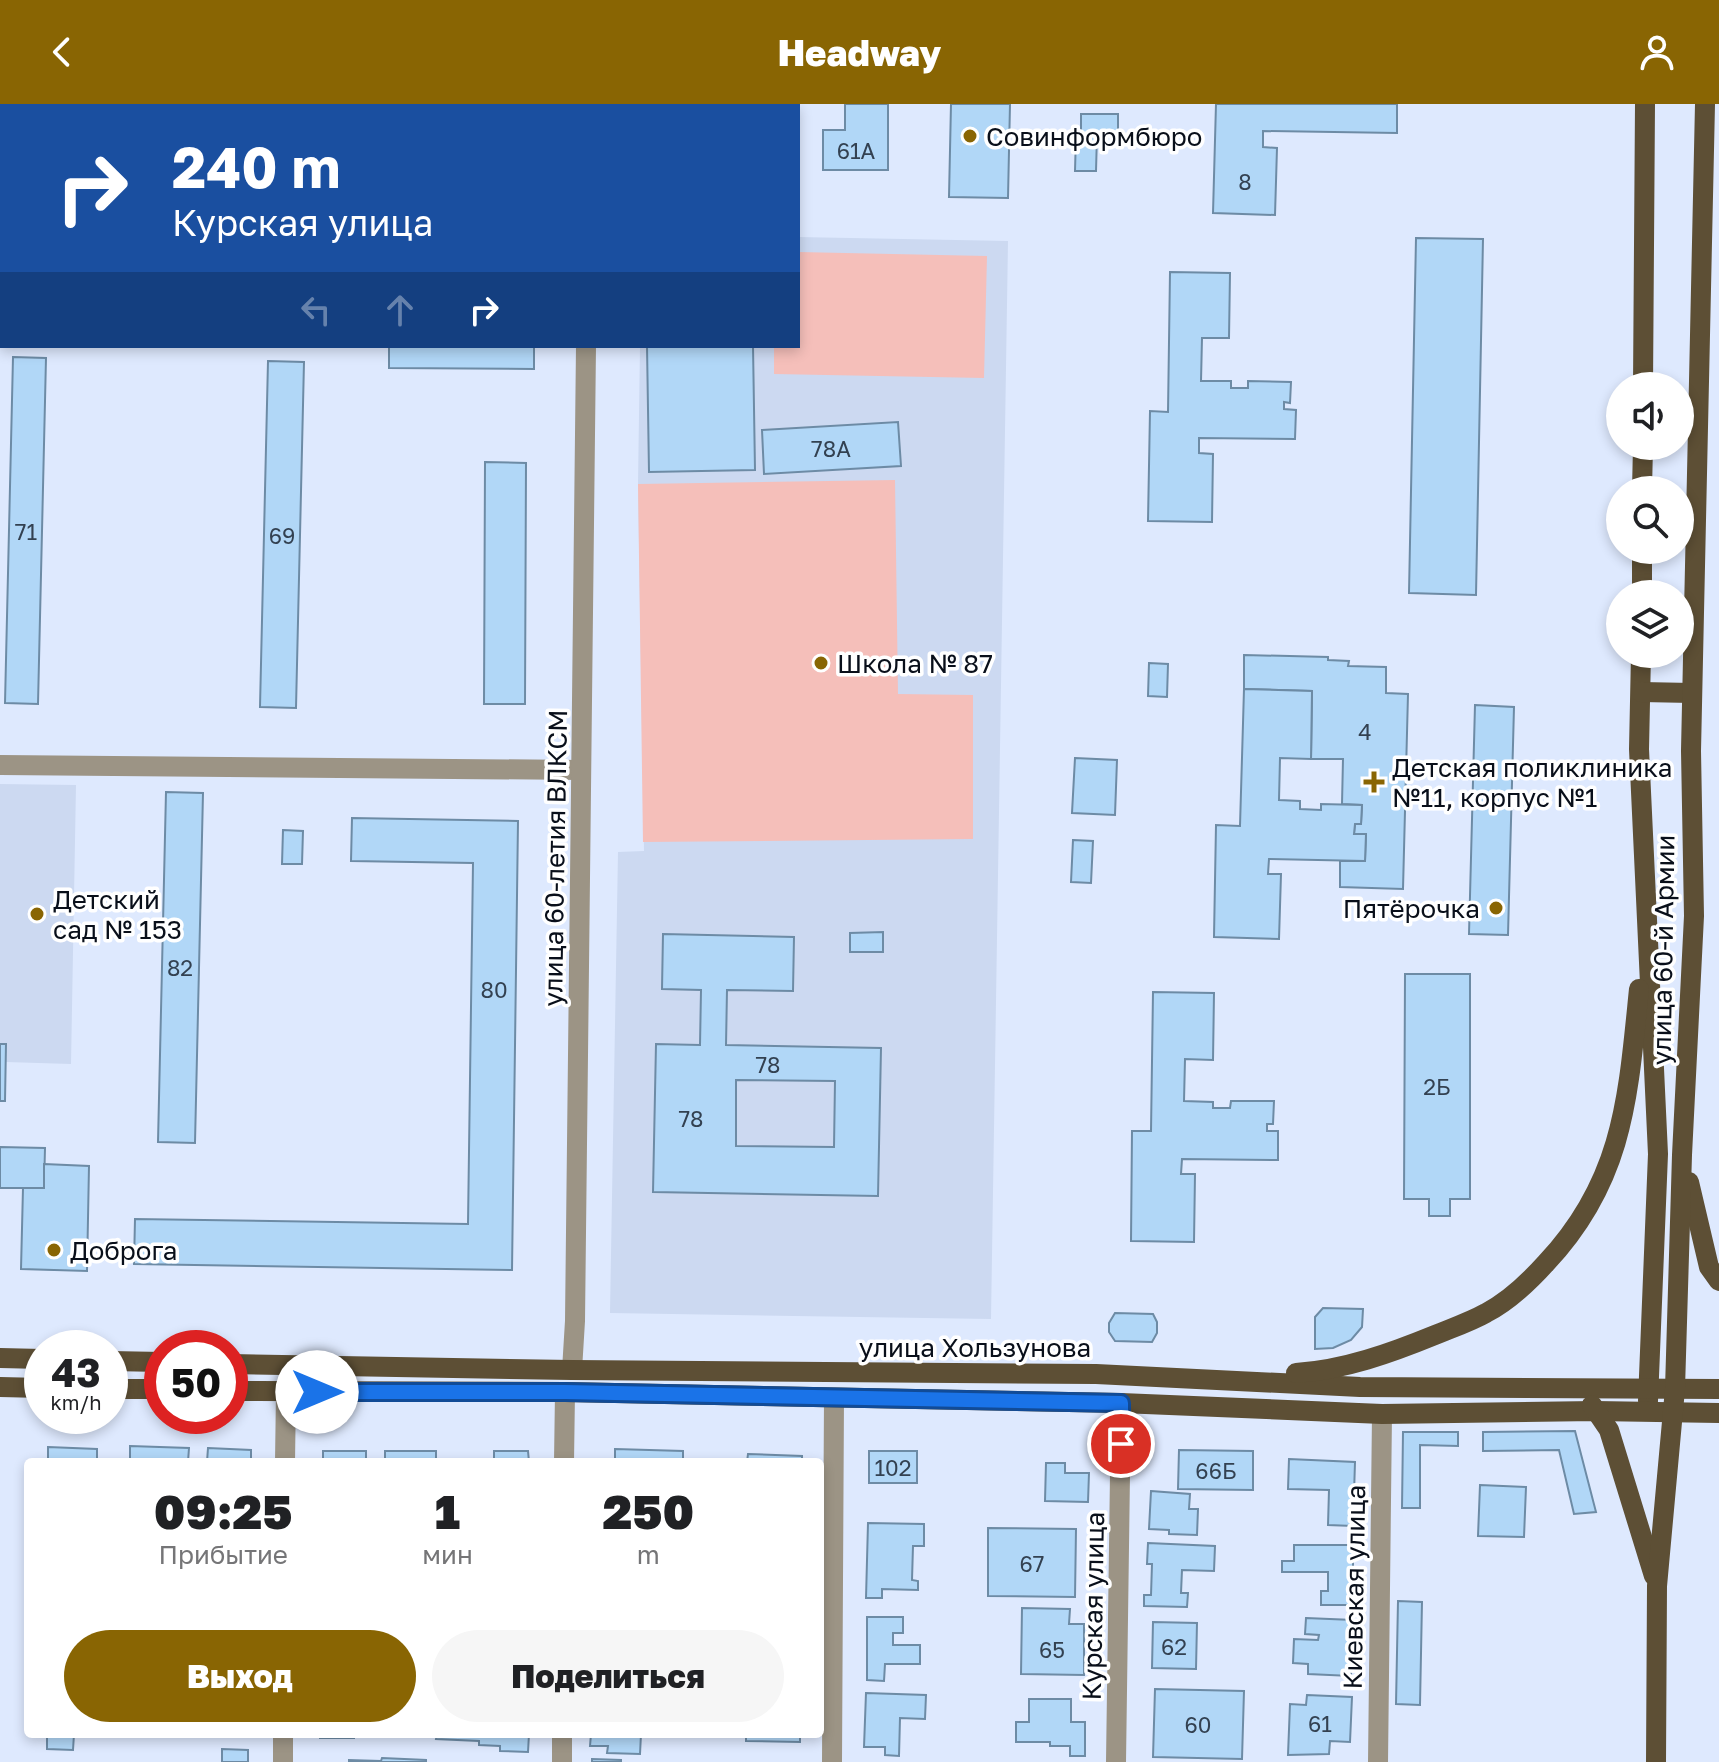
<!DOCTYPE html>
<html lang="ru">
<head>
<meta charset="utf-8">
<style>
  body { margin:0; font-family:"Golos Text",sans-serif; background:#f6f6f6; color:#202124; height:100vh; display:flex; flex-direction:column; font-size:30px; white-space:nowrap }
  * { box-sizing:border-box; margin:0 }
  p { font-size:26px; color:#757577 }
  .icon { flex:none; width:44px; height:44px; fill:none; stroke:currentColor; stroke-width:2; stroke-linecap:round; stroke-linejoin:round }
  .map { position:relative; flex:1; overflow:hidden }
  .drawer { position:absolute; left:24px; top:1354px; width:800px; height:280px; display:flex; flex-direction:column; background:#fff; border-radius:8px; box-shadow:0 4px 12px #0003 }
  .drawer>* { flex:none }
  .banner { position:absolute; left:0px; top:0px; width:800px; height:244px; box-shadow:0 4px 12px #0003; background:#1a4fa0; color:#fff; overflow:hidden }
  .fabs { position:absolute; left:1606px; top:268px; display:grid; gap:16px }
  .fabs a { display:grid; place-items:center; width:88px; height:88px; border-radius:50%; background:#fff; box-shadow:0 4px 12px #0003; font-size:40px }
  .speed { position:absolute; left:24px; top:1226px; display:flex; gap:16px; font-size:40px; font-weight:700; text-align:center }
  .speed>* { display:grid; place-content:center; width:104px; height:104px; border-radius:50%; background:#fff; box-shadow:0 4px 12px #0003; line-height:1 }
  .speed small { font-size:20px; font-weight:400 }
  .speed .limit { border:12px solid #d22; background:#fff; color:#111 }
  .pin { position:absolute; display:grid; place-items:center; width:68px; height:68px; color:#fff; margin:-34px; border:4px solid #fff; border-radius:50%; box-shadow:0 2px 8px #0007 }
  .me { position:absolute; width:88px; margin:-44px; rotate:90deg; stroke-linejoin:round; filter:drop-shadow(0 0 6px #0008) }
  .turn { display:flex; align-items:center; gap:28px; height:168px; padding:0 40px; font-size:36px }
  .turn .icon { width:104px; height:104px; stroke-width:2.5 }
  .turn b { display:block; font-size:56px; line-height:68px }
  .lanes { display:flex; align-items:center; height:76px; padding:0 40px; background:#0003; justify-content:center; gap:40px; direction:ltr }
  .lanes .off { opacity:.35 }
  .eta { display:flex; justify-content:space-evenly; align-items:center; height:136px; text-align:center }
  .eta b { font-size:48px; font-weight:800; line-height:56px }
  .button { display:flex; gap:16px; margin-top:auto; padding:16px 40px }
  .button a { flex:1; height:92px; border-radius:48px; background:#896503; color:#fff; font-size:32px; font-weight:800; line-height:92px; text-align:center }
  .button a+a { background:#f6f6f6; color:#202124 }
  header { display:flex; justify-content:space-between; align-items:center; height:104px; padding:0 40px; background:#896503; color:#fff; font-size:36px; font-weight:800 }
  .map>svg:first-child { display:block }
  .built { fill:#ccd9f1 }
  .grass { fill:#f5bfba }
  .building { fill:#b1d7f7; stroke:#6d8ba5; stroke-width:2; fill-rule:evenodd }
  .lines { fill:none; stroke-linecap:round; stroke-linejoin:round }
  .minor { stroke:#9c9485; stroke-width:20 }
  .major { stroke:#5d4f35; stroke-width:20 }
  .route-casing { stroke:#114b97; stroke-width:20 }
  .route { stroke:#1a73e8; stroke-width:14 }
  .poi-dot { fill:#896503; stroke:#fff; stroke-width:3 }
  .labels { text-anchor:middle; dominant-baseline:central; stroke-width:7; stroke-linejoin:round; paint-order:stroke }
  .number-label { font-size:22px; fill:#334151 }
  .poi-label { font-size:26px; fill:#090f1a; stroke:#fff; text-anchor:start }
  .street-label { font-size:26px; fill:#090f1a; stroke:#fff }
</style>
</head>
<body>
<header><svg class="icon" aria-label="back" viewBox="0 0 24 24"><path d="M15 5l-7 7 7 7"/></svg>Headway<svg class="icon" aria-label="person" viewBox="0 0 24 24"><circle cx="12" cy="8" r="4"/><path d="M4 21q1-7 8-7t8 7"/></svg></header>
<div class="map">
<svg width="1719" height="1658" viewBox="0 0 1719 1658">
  <rect width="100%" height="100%" fill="#dee9fe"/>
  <g class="built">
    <path d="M798 133 1008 137 991 1215 610 1209 618 748 644 747 638 380 640 242H798Z"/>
    <path d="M0 680 76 681 71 960 6 958V940H0Z"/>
  </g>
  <g class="grass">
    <path d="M798 148 987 152 984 274 774 270V242H798Z"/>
    <path d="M895 376 898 590 973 591V735L643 738 638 380Z"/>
  </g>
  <g class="building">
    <rect x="495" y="0" width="41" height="2"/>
    <path d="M845 0H888V66H823V26H845Z"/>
    <path d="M951 0H1010L1008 94 949 93Z"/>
    <path d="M1216 0H1397V29L1263 27V43L1277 44 1275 111 1213 109Z"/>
    <rect x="1081" y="10" width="37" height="21"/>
    <path d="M1076 31H1097L1096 67H1075Z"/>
    <rect x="0" y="35" width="2" height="44"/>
    <path d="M1416 134 1483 135 1476 491 1409 489Z"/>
    <path d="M0 137 2 138V173H0Z"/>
    <path d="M1170 168 1230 169 1229 234H1202L1201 277H1231V284H1248V277L1291 278 1290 299 1284 298V305L1296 306 1295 335 1199 334V349L1213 350 1212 418 1148 417 1150 307 1168 308Z"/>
    <path d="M389 242H534V265L389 264Z"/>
    <path d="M647 242H753L755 366 649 368Z"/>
    <path d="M13 253 46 254 38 600 5 599Z"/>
    <path d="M268 257 304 258 296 604 260 603Z"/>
    <path d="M898 318 901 362 764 370 762 326Z"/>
    <path d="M485 358 526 359 525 600H484Z"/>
    <path d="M1244 551 1328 553V556L1349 557 1348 562 1386 563V589L1408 590 1403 785 1340 783V757H1365L1366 730H1354L1355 720H1361L1362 701 1342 700 1343 655H1311L1312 587 1244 585Z"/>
    <path d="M1149 559 1168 560 1167 593 1148 592Z"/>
    <path d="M1244 585 1312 587 1311 655 1280 654 1279 696 1300 697V705L1321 706V700L1362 701 1361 720H1355L1354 730H1366L1365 757 1269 755 1268 770H1281L1279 835 1214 833 1216 721 1240 722Z"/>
    <path d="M1475 601 1514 603 1508 831 1469 830Z"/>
    <path d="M1075 654 1117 656 1115 711 1072 709Z"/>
    <path d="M166 688 203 689 195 1039 158 1038Z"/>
    <path d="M352 714 518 717 512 1166 134 1160 135 1115 468 1120 473 759 351 757Z"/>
    <path d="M283 726 303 727 302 760H282Z"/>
    <path d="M1073 736 1093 737 1091 779 1071 778Z"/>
    <path d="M883 828V848H850V829Z"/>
    <path d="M663 830 794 833 793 887 727 886 726 941 881 944 878 1092 653 1088 656 940 700 941 701 886 662 885ZM736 976 835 977 834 1043 736 1042Z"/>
    <path d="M1405 870H1470V1095H1450V1112H1429V1095H1404Z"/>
    <path d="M1153 888 1214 889 1213 956 1185 955 1184 997 1213 998V1004H1230L1231 997H1274L1273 1020H1267V1027H1278V1056L1182 1055 1181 1070H1195L1194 1138 1131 1137 1132 1027H1151Z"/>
    <path d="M0 940H6L5 997H0Z"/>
    <path d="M0 1043 45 1044 44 1084H0Z"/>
    <path d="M44 1060 89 1062 87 1167 21 1165 23 1084H44Z"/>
    <path d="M1323 1204 1363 1205 1362 1223 1351 1236 1333 1244 1315 1245V1213Z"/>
    <path d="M1115 1209 1153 1210 1157 1218V1229L1152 1238 1115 1237 1109 1228V1219Z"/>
    <path d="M1575 1327 1596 1408 1574 1410 1559 1346 1483 1347V1328Z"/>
    <path d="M1403 1328H1458V1342L1420 1341V1404H1402Z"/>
    <path d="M130 1342 189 1344 188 1358H130Z"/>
    <path d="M48 1343 97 1345V1358H48Z"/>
    <path d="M208 1344 251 1346V1358H207Z"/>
    <path d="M615 1345 683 1347V1358H598V1356H615Z"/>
    <path d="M1179 1346 1253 1347V1386L1178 1385Z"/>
    <rect x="323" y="1347" width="43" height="11"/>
    <rect x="385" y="1347" width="51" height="11"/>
    <path d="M494 1347H528L529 1358H494Z"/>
    <rect x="869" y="1347" width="48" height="32"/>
    <path d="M748 1350 802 1352V1358H747Z"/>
    <path d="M1289 1355 1355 1358 1353 1422 1328 1421 1329 1386 1288 1385Z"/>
    <path d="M1046 1359H1065V1369H1089L1088 1398 1045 1397Z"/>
    <path d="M1480 1381 1526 1383 1524 1433 1478 1432Z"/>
    <path d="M1151 1387 1190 1390 1189 1405H1198L1197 1431 1169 1430V1426L1149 1425Z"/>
    <path d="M868 1419 924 1420V1442H913L912 1476 918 1477V1486L882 1485V1494H866Z"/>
    <path d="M988 1424 1076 1425 1075 1493 988 1492Z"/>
    <path d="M1148 1439 1215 1442 1214 1467 1182 1466 1181 1489H1188L1187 1503 1144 1502V1491H1151L1152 1460H1147Z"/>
    <path d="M1294 1441H1353V1501H1321V1487H1328V1468H1282V1457H1294Z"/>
    <path d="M1398 1497 1422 1498 1420 1601 1396 1600Z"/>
    <path d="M1022 1504 1070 1505 1069 1520H1084V1571L1021 1570Z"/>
    <path d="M867 1513H903V1529H893V1541H920V1560H885L884 1577 867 1576Z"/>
    <path d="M1306 1514 1353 1516 1351 1572 1308 1570V1560L1293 1559 1294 1535 1318 1536 1319 1531 1305 1530Z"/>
    <path d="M1153 1518 1197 1519 1196 1565 1152 1564Z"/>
    <path d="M1155 1585 1244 1587 1242 1655 1153 1653Z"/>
    <path d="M866 1589 926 1591 925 1615 900 1614 899 1652 885 1651V1643H864Z"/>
    <path d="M1307 1591 1352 1593 1350 1638 1330 1637 1329 1650 1288 1651 1290 1600 1306 1601Z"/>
    <path d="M1029 1595H1071V1618H1085V1652H1070V1642H1050V1638H1016V1618H1029Z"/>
    <path d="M47 1630H74L73 1646 47 1645Z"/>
    <path d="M181 1630H250V1632Z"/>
    <rect x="320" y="1630" width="34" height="4"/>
    <path d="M437 1630H529L528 1648 500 1647V1642L479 1641V1637L436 1635Z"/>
    <path d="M591 1630H641L640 1650 607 1649 608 1642H590Z"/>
    <path d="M746 1630H800V1638L746 1637Z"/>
    <path d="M222 1645 248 1646V1658H222Z"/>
    <path d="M382 1654 426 1656V1658H349V1656L381 1657Z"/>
    <path d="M592 1655 621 1656V1658H592Z"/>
  </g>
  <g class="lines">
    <g class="minor">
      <path d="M589 2V0"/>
      <path d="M0 661 581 666"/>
      <path d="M572 1266 575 1217 586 242"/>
      <path d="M285 1358 286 1288"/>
      <path d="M564 1358 565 1288"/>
      <path d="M283 1658V1630"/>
      <path d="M562 1658V1630"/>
      <path d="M832 1658 834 1294"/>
      <path d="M1116 1658 1121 1299"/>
      <path d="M1378 1658 1382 1310"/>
    </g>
    <g class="major">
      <path d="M1643 282 1645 0"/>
      <path d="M1642 386 1643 342"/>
      <path d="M1642 490V446"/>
      <path d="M1641 550 1639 645 1658 1050 1648 1297"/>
      <path d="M1641 588 1692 589"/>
      <path d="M1689 1078 1709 1163 1719 1177"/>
      <path d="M0 1254 42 1255"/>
      <path d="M110 1257 162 1258"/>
      <path d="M230 1260 572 1266 1096 1270 1360 1283 1719 1285"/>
      <path d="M1296 1269C1344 1266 1391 1249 1435 1231 1452 1224 1470 1218 1486 1209 1509 1197 1528 1179 1546 1159 1624 1076 1628 993 1639 885"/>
      <path d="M0 1283 42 1284"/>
      <path d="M110 1285H162"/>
      <path d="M230 1287 565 1288 1121 1299 1382 1310 1595 1307 1719 1309"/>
      <path d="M1592 1301 1609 1326 1654 1472"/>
      <path d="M1656 1658 1657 1482 1675 1285 1682 1051 1694 812 1691 647 1705 0"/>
    </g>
  </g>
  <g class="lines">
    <g class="route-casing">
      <path id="route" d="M317 1288H565L1121 1299V1340"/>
    </g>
    <use href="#route" class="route"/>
  </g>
  <g class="poi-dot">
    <circle cx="970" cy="32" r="8"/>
    <circle cx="821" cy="559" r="8"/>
    <path d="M1370 666h8v8h8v8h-8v8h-8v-8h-8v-8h8z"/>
    <circle cx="1496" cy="804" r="8"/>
    <circle cx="37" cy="810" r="8"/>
    <circle cx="54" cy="1146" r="8"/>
  </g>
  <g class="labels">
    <g class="number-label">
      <text x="856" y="46">61А</text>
      <text x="1245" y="77">8</text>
      <text x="831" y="344">78А</text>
      <text x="26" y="427">71</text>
      <text x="282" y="431">69</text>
      <text x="1365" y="627">4</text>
      <text x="180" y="863">82</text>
      <text x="494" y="885">80</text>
      <text x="768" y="960">78</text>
      <text x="1437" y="982">2Б</text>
      <text x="691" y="1014">78</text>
      <text x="893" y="1363">102</text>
      <text x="1216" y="1366">66Б</text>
      <text x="1032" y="1459">67</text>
      <text x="1174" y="1542">62</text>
      <text x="1052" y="1545">65</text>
      <text x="1320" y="1619">61</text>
      <text x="1198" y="1620">60</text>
    </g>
    <g class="poi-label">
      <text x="986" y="32">Совинформбюро</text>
      <text x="837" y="559">Школа № 87</text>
      <text x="1392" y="663">Детская поликлиника<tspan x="1392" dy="30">№11, корпус №1</tspan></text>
      <text x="53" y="795">Детский<tspan x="53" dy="30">сад № 153</tspan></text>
      <text x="1480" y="804" text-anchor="end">Пятёрочка</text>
      <text x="70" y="1146">Доброга</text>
    </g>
    <g class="street-label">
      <text transform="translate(555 754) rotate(-89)">улица 60-летия ВЛКСМ</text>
      <text transform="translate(1663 846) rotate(-89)">улица 60-й Армии</text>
      <text x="975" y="1243">улица Хользунова</text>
      <text transform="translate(1354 1483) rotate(-89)">Киевская улица</text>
      <text transform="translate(1093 1502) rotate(-89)">Курская улица</text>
    </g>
  </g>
</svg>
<div class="fabs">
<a><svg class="icon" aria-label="sound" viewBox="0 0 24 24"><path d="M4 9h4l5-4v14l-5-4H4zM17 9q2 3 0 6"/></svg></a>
<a><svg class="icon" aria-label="search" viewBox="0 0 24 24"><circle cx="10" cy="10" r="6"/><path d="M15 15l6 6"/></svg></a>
<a><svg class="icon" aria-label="layers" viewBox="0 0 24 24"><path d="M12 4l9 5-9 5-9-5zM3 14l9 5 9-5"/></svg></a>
</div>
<div class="speed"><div>43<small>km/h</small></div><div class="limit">50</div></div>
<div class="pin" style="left:1121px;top:1340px;background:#d93025"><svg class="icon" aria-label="arrive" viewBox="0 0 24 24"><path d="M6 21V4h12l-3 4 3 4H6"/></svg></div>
<svg class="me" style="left:317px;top:1288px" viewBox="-20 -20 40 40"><circle r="19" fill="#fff"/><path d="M0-13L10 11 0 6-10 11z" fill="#1a73e8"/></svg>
<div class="banner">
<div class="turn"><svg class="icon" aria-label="right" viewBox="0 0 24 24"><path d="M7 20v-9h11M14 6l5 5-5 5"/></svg><div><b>240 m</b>Курская улица</div></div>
<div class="lanes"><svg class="icon off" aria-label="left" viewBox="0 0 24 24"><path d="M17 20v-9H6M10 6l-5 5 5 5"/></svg><svg class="icon off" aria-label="ahead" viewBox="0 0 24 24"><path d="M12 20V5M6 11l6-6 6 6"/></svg><svg class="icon" aria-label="right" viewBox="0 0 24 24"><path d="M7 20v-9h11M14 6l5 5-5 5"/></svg></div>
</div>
<section class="drawer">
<div class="eta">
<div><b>09:25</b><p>Прибытие</p></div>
<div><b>1</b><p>мин</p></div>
<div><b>250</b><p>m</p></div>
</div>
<div class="button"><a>Выход</a><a>Поделиться</a></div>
</section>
</div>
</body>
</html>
